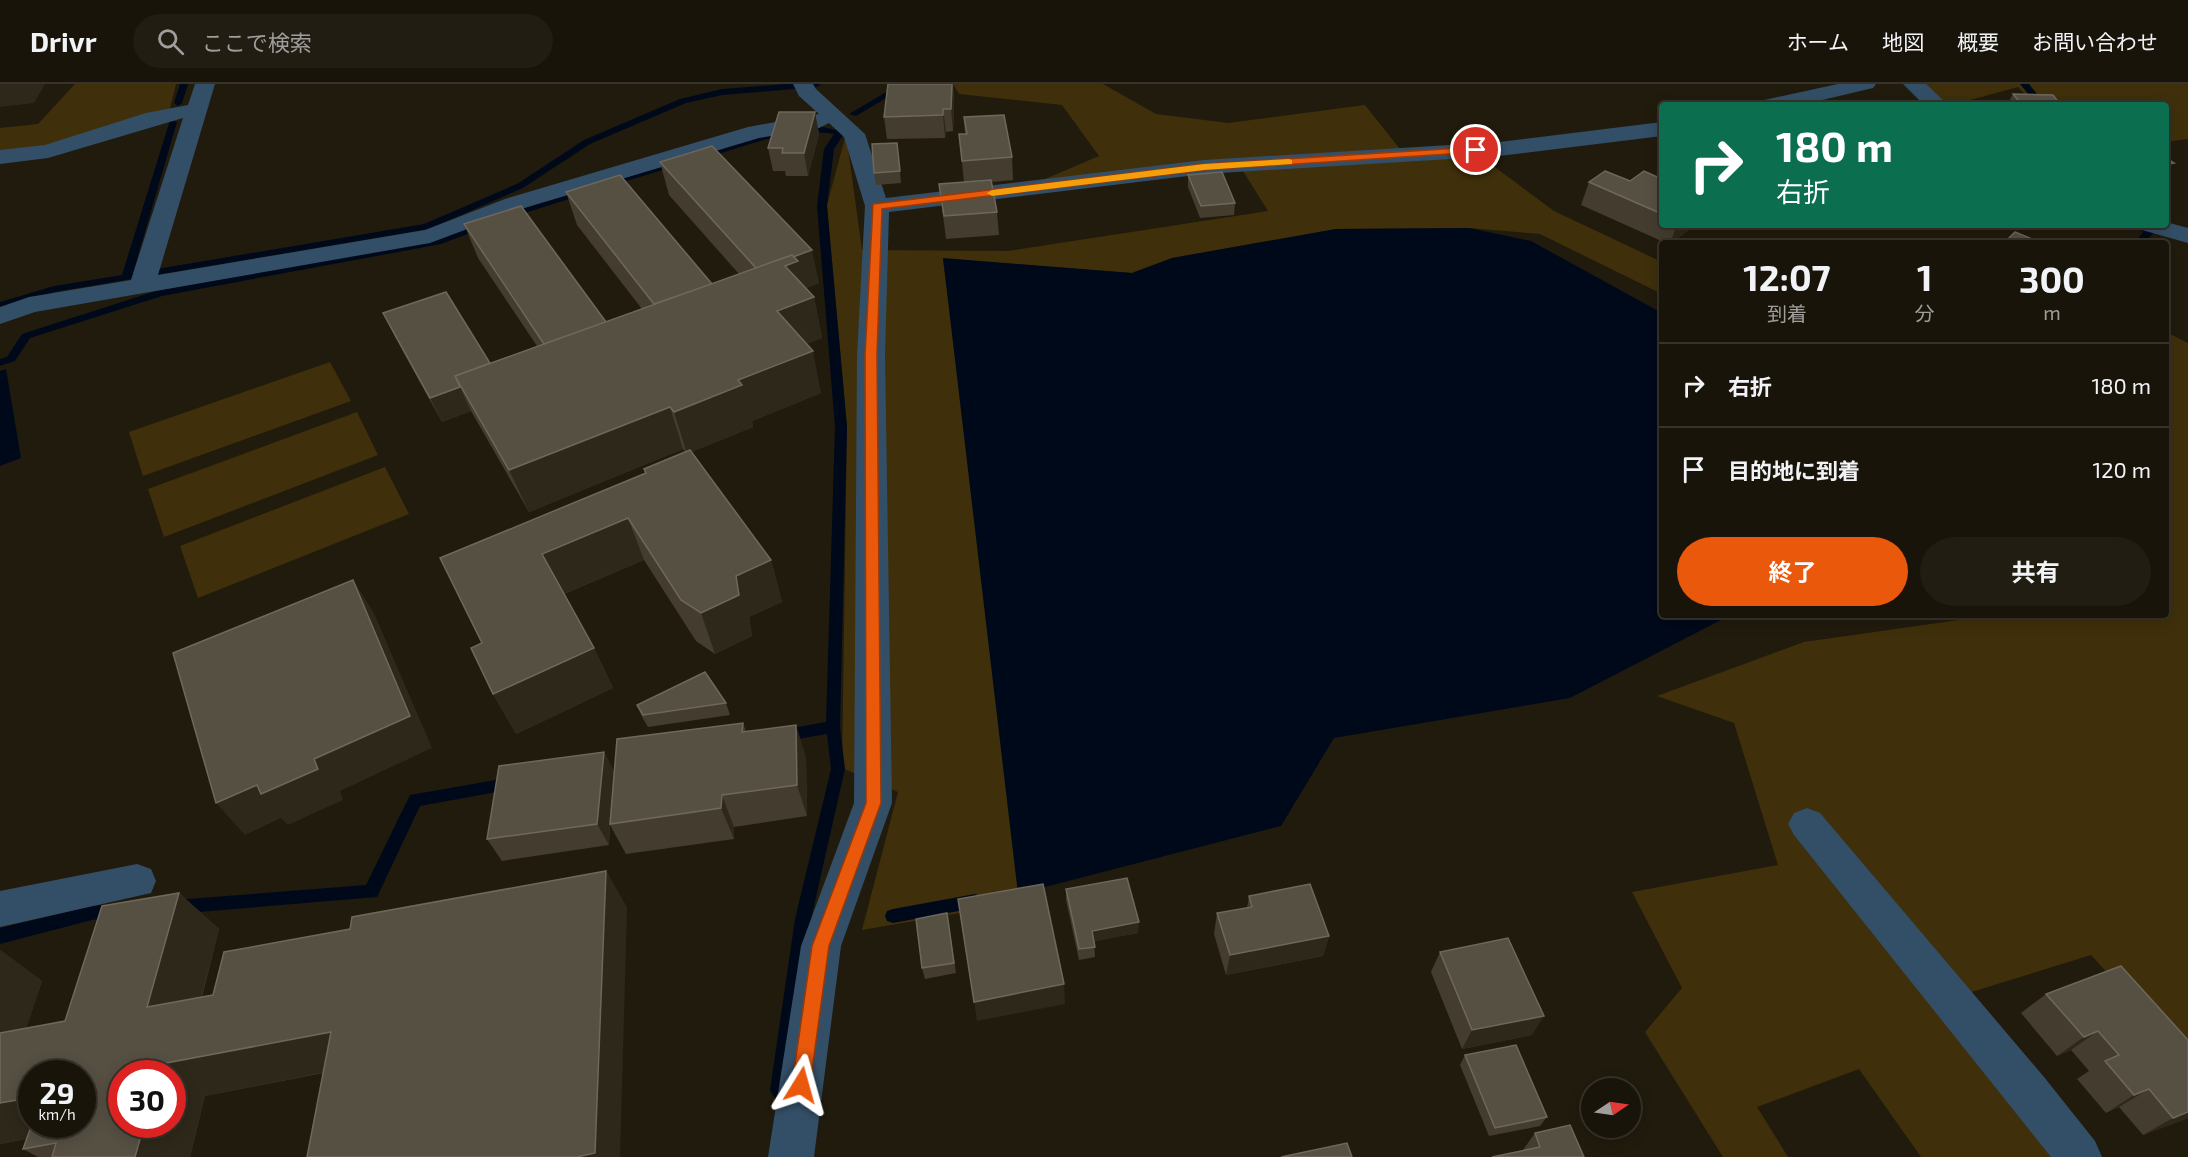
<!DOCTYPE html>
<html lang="ja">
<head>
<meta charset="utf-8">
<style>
  body { margin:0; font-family:"Exo 2","Noto Sans JP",sans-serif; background:#221d13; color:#f1f3f6; height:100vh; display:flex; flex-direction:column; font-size:22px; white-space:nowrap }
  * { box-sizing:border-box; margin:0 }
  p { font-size:20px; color:#9f9e9c }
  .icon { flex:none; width:33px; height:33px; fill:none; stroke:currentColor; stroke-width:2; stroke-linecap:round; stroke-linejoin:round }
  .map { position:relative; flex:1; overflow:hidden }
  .sheet { position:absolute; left:1659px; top:156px; width:510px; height:378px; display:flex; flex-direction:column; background:#19140a; border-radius:6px; box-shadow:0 3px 15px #0003,0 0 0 2px #37332b }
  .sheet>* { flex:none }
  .hud { position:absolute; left:1659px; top:18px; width:510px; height:126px; border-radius:6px; box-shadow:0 3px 15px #0003,0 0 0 2px #37332b; background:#0b6e4f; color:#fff; overflow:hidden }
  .needle { width:39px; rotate:77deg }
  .fabs { position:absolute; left:1581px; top:994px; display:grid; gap:12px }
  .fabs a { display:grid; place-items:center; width:60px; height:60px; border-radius:50%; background:#19140a; box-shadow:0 3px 15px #0003,0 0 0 2px #37332b; font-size:30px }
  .speed { position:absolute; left:18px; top:976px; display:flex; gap:12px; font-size:30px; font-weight:700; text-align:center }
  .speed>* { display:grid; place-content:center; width:78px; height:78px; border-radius:50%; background:#19140a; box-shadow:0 3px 15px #0003,0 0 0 2px #37332b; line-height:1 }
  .speed small { font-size:15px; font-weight:400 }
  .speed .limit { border:9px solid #d22; background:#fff; color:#111 }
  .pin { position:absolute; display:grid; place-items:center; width:51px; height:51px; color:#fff; margin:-26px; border:3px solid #fff; border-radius:50%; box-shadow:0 2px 6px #0007 }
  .me { position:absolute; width:66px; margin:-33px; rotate:8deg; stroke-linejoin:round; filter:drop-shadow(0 0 4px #0008) }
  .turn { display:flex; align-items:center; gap:21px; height:126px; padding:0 18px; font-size:27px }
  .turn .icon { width:78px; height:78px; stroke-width:2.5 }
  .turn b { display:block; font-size:42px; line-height:51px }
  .eta { display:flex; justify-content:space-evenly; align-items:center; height:102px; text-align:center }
  .eta b { font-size:36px; font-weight:700; line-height:42px }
  .primary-button { display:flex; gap:12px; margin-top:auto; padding:12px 18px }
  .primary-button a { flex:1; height:69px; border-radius:36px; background:#ea580c; color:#fff; font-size:24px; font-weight:700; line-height:69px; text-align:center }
  .primary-button a+a { background:#221d13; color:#f1f3f6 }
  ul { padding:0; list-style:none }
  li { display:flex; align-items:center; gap:18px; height:84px; padding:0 18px; border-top:2px solid #37332b }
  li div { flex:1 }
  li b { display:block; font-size:22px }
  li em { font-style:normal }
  header { display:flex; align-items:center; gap:36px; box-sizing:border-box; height:84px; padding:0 30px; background:#19140a; border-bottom:2px solid #37332b }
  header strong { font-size:28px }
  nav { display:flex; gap:33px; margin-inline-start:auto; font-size:21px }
  .search { width:420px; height:54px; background:#221d13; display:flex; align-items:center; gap:15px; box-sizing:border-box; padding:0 21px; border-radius:33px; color:#9f9e9c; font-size:22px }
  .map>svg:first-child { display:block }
  .green { fill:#3f300b }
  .water { fill:#00091a }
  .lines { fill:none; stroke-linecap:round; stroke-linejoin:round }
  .stream { fill:#00091a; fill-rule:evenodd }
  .minor { fill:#334f67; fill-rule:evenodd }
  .wall { fill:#443d2f; fill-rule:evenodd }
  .shaded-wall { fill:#2e281a }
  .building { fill:#565043; stroke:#6e685c; stroke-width:1.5 }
  .route { fill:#ea580c; stroke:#983908; stroke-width:1.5 }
  .slow { fill:#f59e0b }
</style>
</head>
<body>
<header>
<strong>Drivr</strong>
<div class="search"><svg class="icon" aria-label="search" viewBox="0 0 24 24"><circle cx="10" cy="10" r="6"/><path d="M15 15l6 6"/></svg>ここで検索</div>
<nav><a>ホーム</a><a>地図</a><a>概要</a><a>お問い合わせ</a></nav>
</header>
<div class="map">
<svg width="2188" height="1073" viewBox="0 0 2188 1073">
  <rect width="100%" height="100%" fill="#211b0d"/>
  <g class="green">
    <path d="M75 0H176L167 36 0 78V44L38 40Z"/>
    <path d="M953 0H1103L1156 30 1228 39 1365 21 1407 74 1480 72 1554 127 1662 178V210L1540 150 1469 144 1336 145 1172 174 1132 189 943 175 1024 818 862 846 898 708 842 684 847 342 827 121 846 50 862 166 1008 167 1268 127 1243 87 1038 98 1099 72 1062 21 959 10Z"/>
    <path d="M1905 0H2188V55L2166 58V21H2035L2018 3 1952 21H1928Z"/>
    <path d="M2166 248 2188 259V978L2091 871 1939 918 2056 1073H1921L1859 985 1757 1023 1788 1073H1723L1645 948 1682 904 1632 808 1778 781 1734 639 1657 612 1804 558 1994 531H2166Z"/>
    <path d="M330 278 351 317 143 392 129 348Z"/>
    <path d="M357 328 378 371 164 453 148 405Z"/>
    <path d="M385 383 409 430 198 514 180 462Z"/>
  </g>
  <g class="water">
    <path d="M1469 144 1531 157 1662 229V531H1757L1721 536 1570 614 1334 654 1281 742 1018 810 943 174 1132 189 1172 174 1336 145Z"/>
    <path d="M6 285 21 374 0 382V287Z"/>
  </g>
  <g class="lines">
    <g class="stream">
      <path d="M180 0H188L182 19 178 22 174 19Z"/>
      <path d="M786 0H821L817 3 722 11 686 19 590 60 523 104 429 145 55 208 0 224V218L54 202 122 191 170 36 177 38 133 189 424 140 517 100 584 56 680 15 722 5Z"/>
      <path d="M900 0H910L856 32 849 30Z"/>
      <path d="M2020 0H2029L2046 21H2037Z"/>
      <path d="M805 43H823L845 48 834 65 827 122 847 343 840 643 845 685 811 835 788 1006 785 1012 779 1015 773 1012 770 1006 795 835 831 685 827 650 780 658 775 656 773 652 775 648 780 646 826 638 835 343 817 122 824 65 834 50C787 43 745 63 701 75L696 72 749 54Z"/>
      <path d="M680 75 685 78 683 80 606 103 601 100Z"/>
      <path d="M585 104 590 107 588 109 509 134 501 132Z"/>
      <path d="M483 138 488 141 486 143 441 160 162 212 30 254 15 277 0 282V275L7 273 22 250 156 207 439 154Z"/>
      <path d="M2135 141H2146L2154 148 2145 159H2135L2143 148Z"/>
      <path d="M513 693 518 695 520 699 518 703 513 705 420 722 377 813 175 830 169 828 167 823 169 818 175 816 366 801 410 711Z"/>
      <path d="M975 810 981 812 983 817 981 822 975 824 893 839 887 837 885 832 887 827 893 825Z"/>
      <path d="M117 820 123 822 125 827 123 832 92 836 0 860V844L92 822Z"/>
    </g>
    <g class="minor">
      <path d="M195 0H215L158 191 425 146 505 115 748 43 819 30 799 12 793 0H813L816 5 865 50 886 114 1204 76 1499 58 1662 38V52L1499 72 1204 90 889 128 885 271 892 719 841 862 814 1073H768L801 862 854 719 857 271 865 122 844 53 829 39 819 44 759 54 521 125 430 159 35 228 0 240V223L29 213 131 196 183 34 48 74 0 80V66L45 61 146 29 188 21Z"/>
      <path d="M1838 0H1876L1873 4 1801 21H1761L1764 16Z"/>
      <path d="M1903 0H1926L1948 21H1924Z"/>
      <path d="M2166 138 2188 144V159L2142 146 2139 141H2166Z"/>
      <path d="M1807 724 1820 729 2044 993 2095 1057 2102 1073H2051L1794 751 1788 740 1794 729Z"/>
      <path d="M137 780 151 785 156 797 151 809 0 843V807Z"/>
    </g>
  </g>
  <g class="wall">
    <path d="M953 0 954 20 953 47 946 48 945 54 887 55 884 33Z"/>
    <path d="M2013 10 2059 19 2069 21H2007Z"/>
    <path d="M815 28 819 50 808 92H786L785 87H773L768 64Z"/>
    <path d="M964 33 1012 73 1013 96 992 98 997 128 999 151 946 155 939 100 964 98 959 50H965Z"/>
    <path d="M897 59 901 99 876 101 874 89Z"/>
    <path d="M660 78 819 199 806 204 814 213 822 254 806 260 821 309 752 337 753 343 691 368 771 476 782 518 749 533 752 552 715 570 696 557 644 476 564 510 594 564 613 604 516 650 493 610 482 559 645 390 644 385 686 368 683 365 529 428 471 327 442 338 395 253 383 229 490 279 537 262 478 174 464 140 606 238 642 225 577 141 566 108 712 200 739 190 669 111Z"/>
    <path d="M1188 91 1235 119 1234 131 1200 134 1188 103Z"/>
    <path d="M1662 95V141H1695L1671 159H1666L1581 121 1589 98 1630 97Z"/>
    <path d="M2010 141H2053L2015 145Z"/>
    <path d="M726 619 730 631 648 643 642 633 637 621Z"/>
    <path d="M743 639 746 648 806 673 807 732 734 743V755L626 770 610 741 609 761 502 777 487 755 604 668 614 688Z"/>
    <path d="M606 787 627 824 323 989 205 1012 190 1073H38L23 1065 26 1055 0 1060V866L42 897 26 944 65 937 179 809 219 845 202 913 213 911 350 845ZM32 990H82L32 1041Z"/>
    <path d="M1066 805 1138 849 1094 857 1095 873 1079 876 1066 816Z"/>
    <path d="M1249 812 1329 852 1323 872 1226 891 1214 850 1217 829 1247 824Z"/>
    <path d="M949 840 956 889 925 895 922 884Z"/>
    <path d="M1440 868 1532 951 1462 965 1431 888Z"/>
    <path d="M2121 882 2188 1034 2143 1051 2119 1023 2106 1029 2077 995 2089 987 2071 966 2057 972 2021 929 2046 910Z"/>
    <path d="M1465 971 1547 1033 1540 1042 1489 1052 1460 981Z"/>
    <path d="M1535 1049 1584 1073 1523 1066Z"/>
  </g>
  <g class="shaded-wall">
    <path d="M0 0H45L34 19 0 23Z"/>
    <path d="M952 0 954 20 953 47 951 25Z"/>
    <path d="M943 25 946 48 945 54 943 31Z"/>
    <path d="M815 28 819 50 808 92 804 69Z"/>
    <path d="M2174 79 2166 90V80Z"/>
    <path d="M1677 141H1695L1671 159H1670Z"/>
    <path d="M812 166 819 199 804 205 814 213 822 254 786 268 757 186Z"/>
    <path d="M813 267 821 309 752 337 753 343 687 370 674 328 738 296Z"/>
    <path d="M460 303 471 327 442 338 430 314Z"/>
    <path d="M670 323 683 365 529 428 509 386Z"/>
    <path d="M628 434 644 476 561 511 542 470Z"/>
    <path d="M771 476 782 518 749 533 752 552 715 570 701 529 736 492Z"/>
    <path d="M353 496 374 529 432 664 340 707 343 716 288 741 281 734 245 751 216 719Z"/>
    <path d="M594 564 613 604 516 650 493 610Z"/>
    <path d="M796 641 806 673 807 732 797 701Z"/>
    <path d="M604 668 615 690 610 740V741L609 761 597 740Z"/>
    <path d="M722 711 734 743V755L721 724Z"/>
    <path d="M606 787 627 824 620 1073H577Z"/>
    <path d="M179 809 219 845 190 957 147 923Z"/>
    <path d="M1139 838 1138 849 1092 858V847Z"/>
    <path d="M1329 852 1323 872 1226 891 1230 871Z"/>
    <path d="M0 866 42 897 11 989 0 983Z"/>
    <path d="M1064 900 1065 920 977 937 974 918Z"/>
    <path d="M1544 932 1532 951 1462 965 1472 946Z"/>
    <path d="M2098 947 2071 966 2057 972 2084 953Z"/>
    <path d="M331 948 366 980 205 1012 190 1073H135L144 1041H172V990H158L161 980Z"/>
    <path d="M23 995 32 1000V1041L68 1047 0 1060V1019Z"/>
    <path d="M2149 1005 2119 1023 2106 1029 2134 1011Z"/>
    <path d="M2188 1028V1034L2143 1051 2173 1034Z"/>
  </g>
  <g class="building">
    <path d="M888 0H952L951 25H943V31L884 33Z"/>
    <path d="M2013 10 2053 11 2059 19H2068L2069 21H2022Z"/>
    <path d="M779 28H815L804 69H782L783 64H768Z"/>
    <path d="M1004 31 1012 73 962 77 959 50H967L964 33Z"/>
    <path d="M897 59 900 87 874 89 872 60Z"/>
    <path d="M712 62 812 166 793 173 792 171 756 184 660 78Z"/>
    <path d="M2166 74 2174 79 2166 80Z"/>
    <path d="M1605 87 1630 97 1644 87 1662 95V130L1589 98Z"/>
    <path d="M1222 88 1235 119 1201 122 1188 91Z"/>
    <path d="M620 91 712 200 654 220 566 108Z"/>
    <path d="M991 96 997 128 944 132 939 100Z"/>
    <path d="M521 122 606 238 544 260 464 140Z"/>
    <path d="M2015 148 2042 159H2004Z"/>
    <path d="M792 171 798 177 785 182 814 213 777 227 813 267 738 296 742 301 674 328 670 323 509 386 455 292Z"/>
    <path d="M446 208 490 279 455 292 460 303 430 314 383 229Z"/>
    <path d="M690 366 771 476 736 492 739 511 701 529 681 516 628 434 542 470 594 564 493 610 471 564 482 559 440 474 646 389 644 385Z"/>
    <path d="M353 496 410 632 314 675 318 685 261 710 257 701 216 719 173 569Z"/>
    <path d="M705 588 726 619 643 631 637 621Z"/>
    <path d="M743 639 742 648 796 641 797 701 722 711 721 724 610 740 617 655Z"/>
    <path d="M604 668 597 740 487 755 499 682Z"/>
    <path d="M606 787 595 1069 577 1073H307L331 948 161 980 158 990H122V1041H144L135 1073H52L56 1059 23 1065 32 1040V1041H82V990H32V993L23 995 17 1016 0 1019V949L65 937 102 822 179 809 147 923 213 911 224 868 350 845 352 833Z"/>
    <path d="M1127 794 1139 838 1092 847 1095 863 1079 865 1066 805Z"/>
    <path d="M1043 800 1064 900 974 918 958 815Z"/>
    <path d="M1310 800 1329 852 1230 871 1217 829 1252 823 1249 812Z"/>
    <path d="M947 829 954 879 922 884 916 835Z"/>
    <path d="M1508 854 1544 932 1472 946 1440 868Z"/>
    <path d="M2121 882 2188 956V1028L2173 1034 2149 1005 2134 1011 2105 977 2119 971 2098 947 2084 953 2046 910Z"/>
    <path d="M1516 961 1547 1033 1495 1044 1465 971Z"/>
    <path d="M1570 1041 1584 1073H1492L1540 1063 1535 1049Z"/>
    <path d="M1347 1059 1352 1073H1281Z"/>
  </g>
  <path class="route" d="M1476 63 1479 64V68L1204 86 882 125 877 271 881 719 829 862 810 1001 807 1008 801 1010 795 1008 792 1001 812 862 866 719 865 271 873 120 1204 80Z"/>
  <path class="slow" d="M1289 75 1292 76V80L1204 86 992 112 987 109 992 106 1204 80Z"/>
</svg>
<div class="fabs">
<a><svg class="needle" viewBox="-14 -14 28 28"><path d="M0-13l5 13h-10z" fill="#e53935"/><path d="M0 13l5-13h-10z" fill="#9f9e9c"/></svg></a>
</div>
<div class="speed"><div>29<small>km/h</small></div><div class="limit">30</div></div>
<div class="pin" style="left:1476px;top:66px;background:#d93025"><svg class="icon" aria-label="arrive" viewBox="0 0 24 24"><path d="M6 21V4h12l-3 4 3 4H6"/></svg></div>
<svg class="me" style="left:801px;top:1001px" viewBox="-20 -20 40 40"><path d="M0-17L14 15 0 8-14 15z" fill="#ea580c" stroke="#fff" stroke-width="4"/></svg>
<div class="hud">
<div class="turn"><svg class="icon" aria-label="right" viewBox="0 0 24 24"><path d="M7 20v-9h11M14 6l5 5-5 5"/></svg><div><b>180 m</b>右折</div></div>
</div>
<section class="sheet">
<div class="eta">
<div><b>12:07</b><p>到着</p></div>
<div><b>1</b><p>分</p></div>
<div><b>300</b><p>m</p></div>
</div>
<ul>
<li><svg class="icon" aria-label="right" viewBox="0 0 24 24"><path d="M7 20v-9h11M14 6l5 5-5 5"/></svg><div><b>右折</b></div><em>180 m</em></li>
<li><svg class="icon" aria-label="arrive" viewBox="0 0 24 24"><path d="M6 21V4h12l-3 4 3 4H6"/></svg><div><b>目的地に到着</b></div><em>120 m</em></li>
</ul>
<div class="primary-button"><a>終了</a><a>共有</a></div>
</section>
</div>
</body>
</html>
